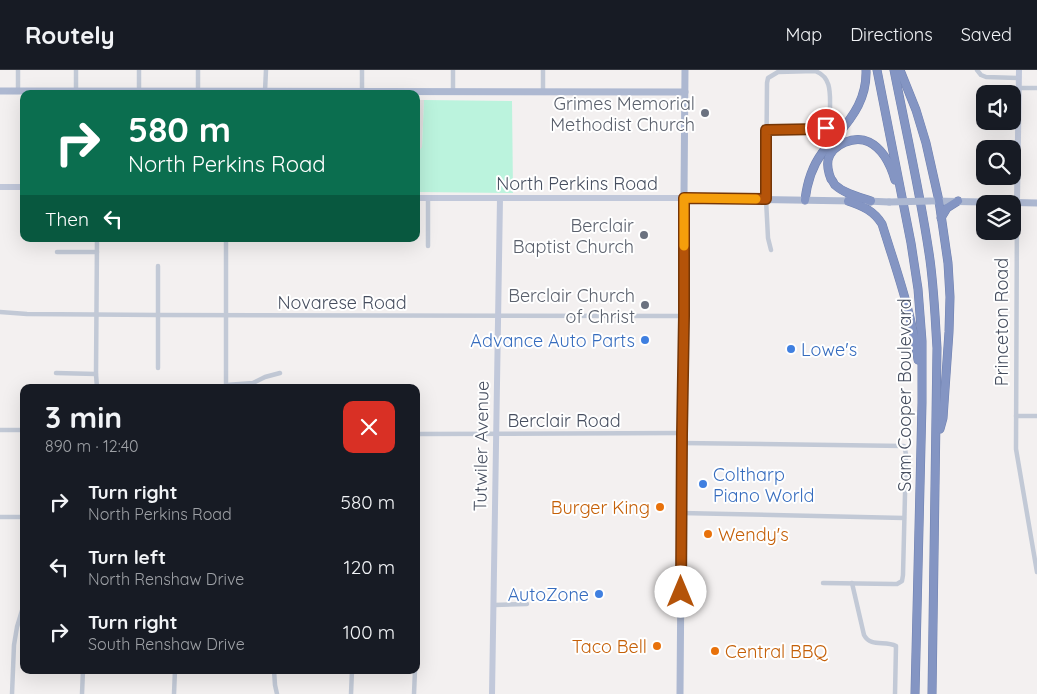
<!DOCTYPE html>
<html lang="en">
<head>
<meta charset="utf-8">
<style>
  body { margin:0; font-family:Quicksand,sans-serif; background:#20242c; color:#f1f3f6; height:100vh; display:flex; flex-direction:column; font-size:19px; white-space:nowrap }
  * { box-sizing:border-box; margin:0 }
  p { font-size:16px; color:#9ea1a6 }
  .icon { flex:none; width:28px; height:28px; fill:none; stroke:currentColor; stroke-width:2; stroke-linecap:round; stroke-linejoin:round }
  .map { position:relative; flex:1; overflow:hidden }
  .side { position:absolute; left:20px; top:314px; width:400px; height:290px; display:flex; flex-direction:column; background:#171b24; border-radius:10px; box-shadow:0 5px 20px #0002 }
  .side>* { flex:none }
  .banner { position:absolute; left:20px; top:20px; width:400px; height:152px; border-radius:10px; box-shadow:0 5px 20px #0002; background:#0b6e4f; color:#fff; overflow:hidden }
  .fabs { position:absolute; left:976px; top:15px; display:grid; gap:10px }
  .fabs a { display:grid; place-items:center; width:45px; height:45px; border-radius:10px; background:#171b24; box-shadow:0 5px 20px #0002; font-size:25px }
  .pin { position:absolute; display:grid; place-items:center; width:42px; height:42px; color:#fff; margin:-21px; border:2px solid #fff; border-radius:50%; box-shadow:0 1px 5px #0007 }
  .me { position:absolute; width:55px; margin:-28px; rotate:0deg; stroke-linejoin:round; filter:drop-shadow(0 0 4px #0008) }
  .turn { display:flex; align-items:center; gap:18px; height:105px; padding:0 25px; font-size:22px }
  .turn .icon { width:65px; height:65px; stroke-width:2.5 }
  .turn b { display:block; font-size:35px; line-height:42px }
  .then { display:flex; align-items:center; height:48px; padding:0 25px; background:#0003; gap:10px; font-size:19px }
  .round { display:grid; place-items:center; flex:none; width:52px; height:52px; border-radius:10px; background:#20242c }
  .summary { display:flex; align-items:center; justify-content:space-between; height:85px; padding:0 25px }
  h1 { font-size:30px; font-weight:800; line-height:38px }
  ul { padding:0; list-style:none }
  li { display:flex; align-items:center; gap:15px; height:65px; padding:0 25px }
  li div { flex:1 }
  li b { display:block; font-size:19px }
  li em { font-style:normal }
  header { display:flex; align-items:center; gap:30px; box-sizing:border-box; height:70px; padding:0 25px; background:#171b24; border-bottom:1px solid #363941 }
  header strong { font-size:24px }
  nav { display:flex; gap:28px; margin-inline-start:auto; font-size:18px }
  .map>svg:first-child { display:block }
  .education { fill:#e1dedf }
  .park { fill:#bbf3dd }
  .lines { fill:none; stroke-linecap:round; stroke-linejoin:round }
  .highway-casing { stroke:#6f80af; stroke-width:9 }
  .street { stroke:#c2c9d6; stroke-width:4.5 }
  .secondary { stroke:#c1c8da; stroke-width:6 }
  .primary { stroke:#adb8d1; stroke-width:7 }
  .highway { stroke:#8495c3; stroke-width:8 }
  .primary-bridge { stroke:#adb8d1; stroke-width:7 }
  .route-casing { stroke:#753606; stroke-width:12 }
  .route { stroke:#b45309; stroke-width:9 }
  .slow { stroke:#f59e0b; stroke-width:9 }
  .worship-dot { fill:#6b7280; stroke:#fff; stroke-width:2 }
  .shop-dot { fill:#3f7fe0; stroke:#fff; stroke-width:2 }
  .food-dot { fill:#e8710a; stroke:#fff; stroke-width:2 }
  .labels { text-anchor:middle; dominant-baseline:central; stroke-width:4; stroke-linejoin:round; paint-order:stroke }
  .worship-label { font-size:18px; fill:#5b616d; stroke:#fff; text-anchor:end }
  .street-label { font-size:18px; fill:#464e5f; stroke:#fff }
  .shop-label { font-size:18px; fill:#366cbe; stroke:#fff; text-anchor:end }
  .food-label { font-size:18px; fill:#c56008; stroke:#fff; text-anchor:end }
</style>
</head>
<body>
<header>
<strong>Routely</strong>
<nav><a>Map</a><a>Directions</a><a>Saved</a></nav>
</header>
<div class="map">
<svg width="1037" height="624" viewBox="0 0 1037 624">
  <rect width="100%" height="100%" fill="#f3f0f0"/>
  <path class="education" d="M416 30H424L422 78 416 85Z"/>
  <path class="park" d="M424 30 512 31 513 123 416 122V85L422 77Z"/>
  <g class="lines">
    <g class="highway-casing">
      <g id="highway">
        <path d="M877 0 911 173 918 219 922 271V333L915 624"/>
        <path d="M894 0C906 61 920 122 929 183 934 215 935 247 937 278L932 624"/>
        <path d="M900 0 916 40 926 73 939 131 948 193 950 227 949 262 943 348 940 359"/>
        <path d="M805 130C807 113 811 98 822 83 826 77 832 71 837 65 854 46 867 27 866 0"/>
        <path d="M848 131C863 136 874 141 882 154 896 199 912 243 918 290"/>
        <path d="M871 131C859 127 845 124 835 115 834 114 833 111 831 109 829 104 827 96 828 90 832 74 855 65 869 72 883 79 891 96 895 110"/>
        <path d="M941 148 947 138 958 131"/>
      </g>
    </g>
    <g class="street">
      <path d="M543 0V22"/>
      <path d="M977 0 981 5 986 7 1019 8"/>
      <path d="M1019 18H1037"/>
      <path d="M18 21V0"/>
      <path d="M139 21V0"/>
      <path d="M198 21V0"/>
      <path d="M265 21 266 0"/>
      <path d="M362 21V0"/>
      <path d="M76 22V0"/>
      <path d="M453 22V0"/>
      <path d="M766 60 821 59C824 58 826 58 828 55 831 51 830 44 830 39 830 24 832 7 815 1L778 2 768 8 767 13 766 129 768 168 771 180"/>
      <path d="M1017 133 1016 379 1037 502"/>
      <path d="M226 169V318"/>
      <path d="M428 176V128"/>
      <path d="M57 182H97"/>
      <path d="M0 242 27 244 158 245 684 246"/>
      <path d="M158 298V196"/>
      <path d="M56 303 96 304"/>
      <path d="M226 315 253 313 265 307 280 303"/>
      <path d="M97 318 96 304 97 169"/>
      <path d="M1016 346H1037"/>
      <path d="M0 360H24"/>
      <path d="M416 364 682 363"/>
      <path d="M681 373 904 376 906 384 903 505 902 511 897 514H894L823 513"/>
      <path d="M681 443 904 448"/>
      <path d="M0 447H24"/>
      <path d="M852 513 864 565C871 578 885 570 896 576L895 624"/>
      <path d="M494 535 527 534"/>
      <path d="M274 600 275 615 277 624"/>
      <path d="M12 624 14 575 17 557 24 534"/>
      <path d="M82 624 83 600"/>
      <path d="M174 624 175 600"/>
      <path d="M351 624 352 600"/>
      <path d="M414 624 415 600"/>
    </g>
    <g class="secondary">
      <path d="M0 117H24"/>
      <path d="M416 128H683"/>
      <path d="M1017 133 1019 0"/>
      <path d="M492 624 500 128"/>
    </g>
    <g class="primary">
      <path d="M0 21 685 22"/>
      <path d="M683 128 853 131"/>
      <path d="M867 131 889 132"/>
      <path d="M934 131 1037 133"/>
      <path d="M680 624 685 0"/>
    </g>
    <use href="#highway" class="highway"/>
    <path class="primary-bridge" d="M889 132 931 131"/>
  </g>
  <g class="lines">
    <g class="route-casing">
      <path id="route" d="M681 522 682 364 684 246V128L766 129V60L821 59 826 58"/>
    </g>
    <use href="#route" class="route"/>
    <path class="slow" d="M684 176V128L756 129"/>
  </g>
  <g class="worship-dot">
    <circle cx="705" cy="43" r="5"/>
    <circle cx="644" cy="165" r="5"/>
    <circle cx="645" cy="235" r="5"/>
  </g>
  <g class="shop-dot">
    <circle cx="645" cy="270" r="5"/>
    <circle cx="791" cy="279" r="5"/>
    <circle cx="703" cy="414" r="5"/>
    <circle cx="599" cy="524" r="5"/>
  </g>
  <g class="food-dot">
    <circle cx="660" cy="437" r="5"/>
    <circle cx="708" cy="464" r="5"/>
    <circle cx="657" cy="576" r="5"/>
    <circle cx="715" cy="581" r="5"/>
  </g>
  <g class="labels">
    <g class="worship-label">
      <text x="695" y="33">Grimes Memorial<tspan x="695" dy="21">Methodist Church</tspan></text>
      <text x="634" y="155">Berclair<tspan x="634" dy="21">Baptist Church</tspan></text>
      <text x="635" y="225">Berclair Church<tspan x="635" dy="21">of Christ</tspan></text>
    </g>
    <g class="street-label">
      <text x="577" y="113">North Perkins Road</text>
      <text x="342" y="232">Novarese Road</text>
      <text transform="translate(1001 252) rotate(-90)">Princeton Road</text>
      <text transform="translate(904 325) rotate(-90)">Sam Cooper Boulevard</text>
      <text x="564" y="350">Berclair Road</text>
      <text transform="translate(481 376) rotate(-89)">Tutwiler Avenue</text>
    </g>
    <g class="shop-label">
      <text x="635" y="270">Advance Auto Parts</text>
      <text x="801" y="279" text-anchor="start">Lowe's</text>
      <text x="713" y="404" text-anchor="start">Coltharp<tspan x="713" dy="21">Piano World</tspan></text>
      <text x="589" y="524">AutoZone</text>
    </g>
    <g class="food-label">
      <text x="650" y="437">Burger King</text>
      <text x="718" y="464" text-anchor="start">Wendy's</text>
      <text x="647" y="576">Taco Bell</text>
      <text x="725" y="581" text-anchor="start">Central BBQ</text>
    </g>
  </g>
</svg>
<div class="fabs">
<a><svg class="icon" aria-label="sound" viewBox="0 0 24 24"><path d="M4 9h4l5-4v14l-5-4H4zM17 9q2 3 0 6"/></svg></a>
<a><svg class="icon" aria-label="search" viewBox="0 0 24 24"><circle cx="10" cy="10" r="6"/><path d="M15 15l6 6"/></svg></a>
<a><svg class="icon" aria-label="layers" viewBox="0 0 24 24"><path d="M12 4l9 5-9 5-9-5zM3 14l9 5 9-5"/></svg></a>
</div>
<div class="pin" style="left:826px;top:58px;background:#d93025"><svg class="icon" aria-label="arrive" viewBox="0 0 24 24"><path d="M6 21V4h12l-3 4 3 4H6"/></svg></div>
<svg class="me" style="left:681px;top:522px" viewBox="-20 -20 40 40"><circle r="19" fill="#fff"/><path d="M0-13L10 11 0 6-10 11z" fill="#b45309"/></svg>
<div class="banner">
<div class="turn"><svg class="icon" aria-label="right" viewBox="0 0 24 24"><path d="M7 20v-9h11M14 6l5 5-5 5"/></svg><div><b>580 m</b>North Perkins Road</div></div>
<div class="then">Then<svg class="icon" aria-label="left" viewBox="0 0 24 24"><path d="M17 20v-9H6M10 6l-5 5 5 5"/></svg></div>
</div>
<section class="side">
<div class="summary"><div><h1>3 min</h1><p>890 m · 12:40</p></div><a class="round" style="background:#d93025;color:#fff"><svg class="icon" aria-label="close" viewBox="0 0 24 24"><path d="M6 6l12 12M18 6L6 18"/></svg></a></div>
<ul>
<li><svg class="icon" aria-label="right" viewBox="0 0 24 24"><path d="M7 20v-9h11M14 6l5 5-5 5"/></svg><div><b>Turn right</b><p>North Perkins Road</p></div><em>580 m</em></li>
<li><svg class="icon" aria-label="left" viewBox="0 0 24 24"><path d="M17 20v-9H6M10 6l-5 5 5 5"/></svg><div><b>Turn left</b><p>North Renshaw Drive</p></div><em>120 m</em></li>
<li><svg class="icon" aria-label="right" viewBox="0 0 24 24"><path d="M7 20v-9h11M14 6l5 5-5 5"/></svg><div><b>Turn right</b><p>South Renshaw Drive</p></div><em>100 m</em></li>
</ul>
</section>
</div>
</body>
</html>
